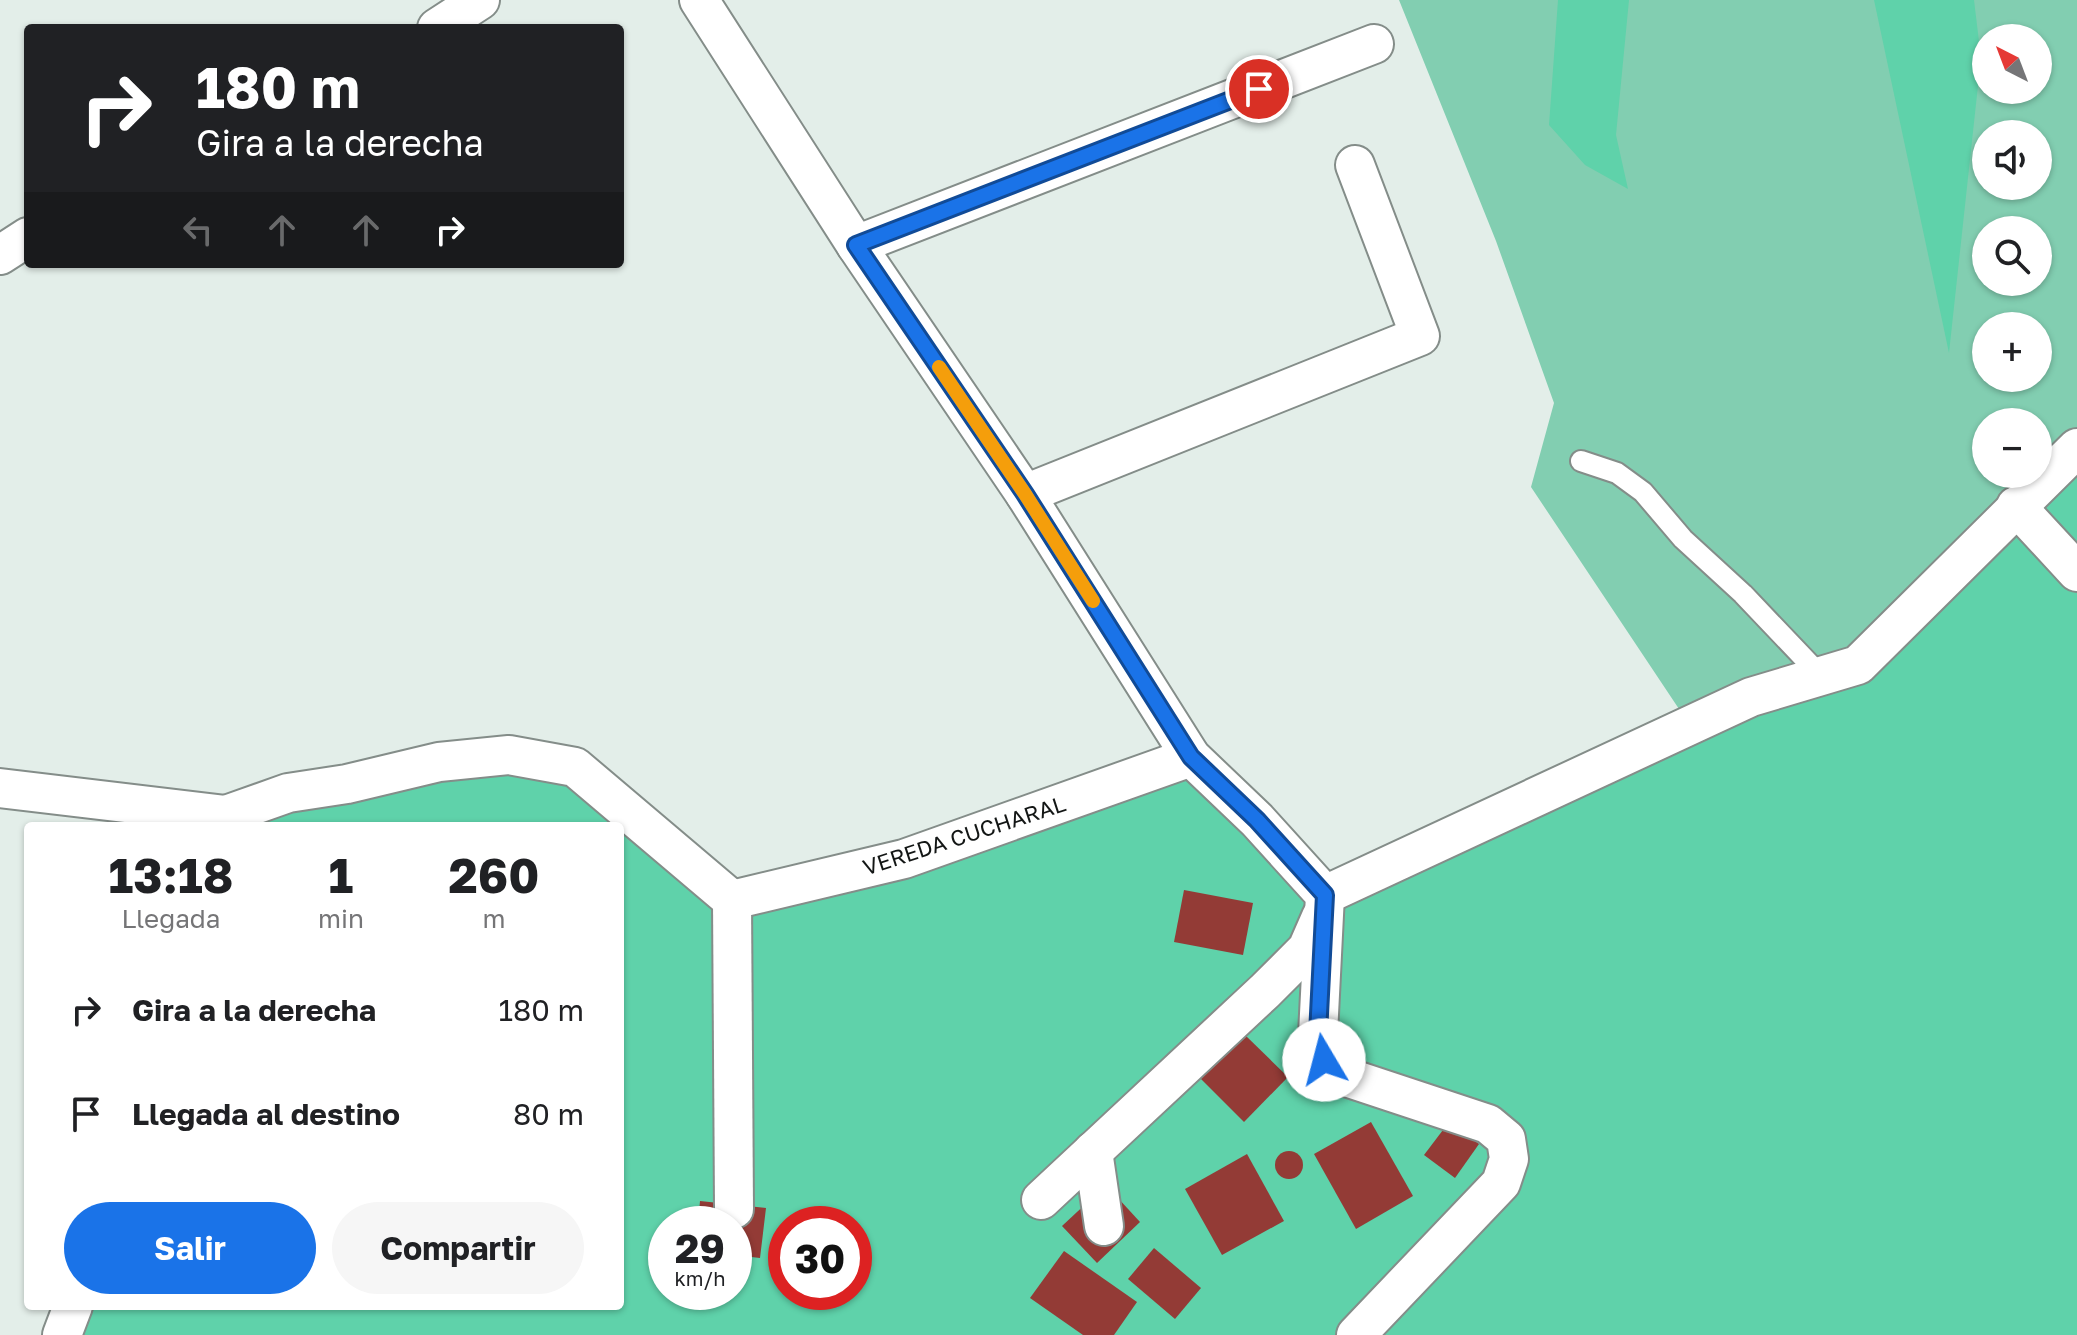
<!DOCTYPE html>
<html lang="es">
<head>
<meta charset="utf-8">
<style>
  body { margin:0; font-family:"Golos Text",sans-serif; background:#f6f6f6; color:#202124; height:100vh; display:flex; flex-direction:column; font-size:30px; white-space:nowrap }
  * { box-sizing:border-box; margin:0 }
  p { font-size:26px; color:#757577 }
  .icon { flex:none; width:44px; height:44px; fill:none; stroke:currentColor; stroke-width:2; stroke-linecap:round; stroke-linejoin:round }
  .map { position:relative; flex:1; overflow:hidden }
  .drawer { position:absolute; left:24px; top:822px; width:600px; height:488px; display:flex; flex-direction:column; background:#fff; border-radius:8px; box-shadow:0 2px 6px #0004 }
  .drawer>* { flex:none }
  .top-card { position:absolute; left:24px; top:24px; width:600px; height:244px; border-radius:8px; box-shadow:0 2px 6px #0004; background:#202124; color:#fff; overflow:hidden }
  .needle { width:52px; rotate:318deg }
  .tools { position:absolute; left:1972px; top:24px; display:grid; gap:16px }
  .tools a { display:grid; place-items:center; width:80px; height:80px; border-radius:50%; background:#fff; box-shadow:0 2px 6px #0004; font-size:40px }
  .speed { position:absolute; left:648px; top:1206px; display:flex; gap:16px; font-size:40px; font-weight:700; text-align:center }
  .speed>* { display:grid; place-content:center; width:104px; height:104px; border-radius:50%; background:#fff; box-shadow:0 2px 6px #0004; line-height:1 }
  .speed small { font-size:20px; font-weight:400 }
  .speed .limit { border:12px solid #d22; background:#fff; color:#111 }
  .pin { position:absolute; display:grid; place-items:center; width:68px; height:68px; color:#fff; margin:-34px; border:4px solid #fff; border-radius:50%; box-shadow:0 2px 8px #0007 }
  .me { position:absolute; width:88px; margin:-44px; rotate:352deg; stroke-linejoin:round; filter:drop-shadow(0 0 6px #0008) }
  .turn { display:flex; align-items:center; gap:28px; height:168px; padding:0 40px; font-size:36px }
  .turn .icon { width:104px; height:104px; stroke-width:2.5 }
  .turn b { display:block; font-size:56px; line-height:68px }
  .lanes { display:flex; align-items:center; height:76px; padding:0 40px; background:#0003; justify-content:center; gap:40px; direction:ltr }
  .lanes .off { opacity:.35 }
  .eta { display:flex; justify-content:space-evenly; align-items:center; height:136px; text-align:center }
  .eta b { font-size:48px; font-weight:700; line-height:56px }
  .primary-button { display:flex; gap:16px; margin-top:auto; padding:16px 40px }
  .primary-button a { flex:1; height:92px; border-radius:48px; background:#1a73e8; color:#fff; font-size:32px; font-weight:700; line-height:92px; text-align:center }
  .primary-button a+a { background:#f6f6f6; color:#202124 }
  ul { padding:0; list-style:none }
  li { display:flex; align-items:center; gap:24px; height:104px; padding:0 40px }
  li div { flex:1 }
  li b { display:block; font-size:30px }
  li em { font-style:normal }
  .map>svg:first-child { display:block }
  .green { fill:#82ceb1; fill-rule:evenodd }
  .forest { fill:#5fd2aa; fill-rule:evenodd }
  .building { fill:#933b36 }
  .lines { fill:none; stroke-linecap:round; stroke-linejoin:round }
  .lane-casing { stroke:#848d89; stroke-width:24 }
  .street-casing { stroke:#848d89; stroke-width:42 }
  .lane { stroke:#fff; stroke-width:20 }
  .street { stroke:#fff; stroke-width:38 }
  .route-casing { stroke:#114b97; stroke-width:20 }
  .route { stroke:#1a73e8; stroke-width:14 }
  .slow { stroke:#f59e0b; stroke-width:14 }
  .labels { text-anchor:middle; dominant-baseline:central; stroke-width:8; stroke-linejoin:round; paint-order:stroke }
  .street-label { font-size:22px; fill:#131615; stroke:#fff }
</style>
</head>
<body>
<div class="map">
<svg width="2077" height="1335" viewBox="0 0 2077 1335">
  <rect width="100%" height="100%" fill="#e3eee9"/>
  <path class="green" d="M1399 0H2077V430L2038 465V422H1986V474H2029L1852 653 1683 715 1531 487 1554 403 1496 241ZM1986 38H2038V90H1986ZM1986 134H2038V186H1986ZM1986 230H2038V282H1986ZM1986 326H2038V378H1986Z"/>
  <g class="forest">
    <path d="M1558 0H1629L1616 135 1628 189 1585 165 1549 125Z"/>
    <path d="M1874 0H1974L1981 58 1949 353Z"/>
    <path d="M2077 467V1335H77L89 1306H620V826L236 825 444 774 510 769 568 780 717 908 1188 773 1328 878 1757 709 1863 678ZM666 1224H734V1292H666ZM786 1224H854V1292H786Z"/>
  </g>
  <g class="building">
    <path d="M1184 890 1253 903 1243 955 1174 942Z"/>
    <path d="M1244 1034 1288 1077 1244 1122 1200 1078Z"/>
    <path d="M1371 1122 1413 1196 1356 1229 1314 1154Z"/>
    <path d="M1449 1122 1479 1144 1455 1178 1424 1155Z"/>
    <circle cx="1289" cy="1165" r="14"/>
    <path d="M1247 1154 1284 1221 1222 1255 1185 1189Z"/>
    <path d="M1106 1185 1140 1222 1097 1263 1062 1226Z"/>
    <path d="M700 1201 766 1208 760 1258 734 1255V1224H698Z"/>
    <path d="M1154 1248 1201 1288 1175 1319 1128 1279Z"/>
    <path d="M1064 1251 1137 1302 1114 1335H1083L1030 1298Z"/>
  </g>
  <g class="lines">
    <g class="lane-casing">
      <path id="lane" d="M1581 461 1617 473 1643 492 1683 539 1743 594 1821 676"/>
    </g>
    <g class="street-casing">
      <g id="street">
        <path d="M699 0 856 245 1025 494 1191 757 1257 820 1325 895 1318 1034 1324 1060 1334 1073 1488 1124 1506 1139 1509 1159 1501 1183 1356 1335"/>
        <path d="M437 28 480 0"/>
        <path d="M856 245 1374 44"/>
        <path d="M0 255 28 237"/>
        <path d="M1025 494 1420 336 1355 165"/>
        <path d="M2016 506 2077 572"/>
        <path d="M0 788 226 815"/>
        <path d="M221 826 226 815 288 793 347 784 439 762 509 755 575 767 732 900 904 859 1191 757"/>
        <path d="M1325 895 1751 697 1858 665 2077 448"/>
        <path d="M732 900 734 1209"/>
        <path d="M1093 1151 1104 1226"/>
        <path d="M1041 1200 1265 991 1307 949 1321 917"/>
        <path d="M62 1335 73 1306"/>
      </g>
    </g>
    <use href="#lane" class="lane"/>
    <use href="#street" class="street"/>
  </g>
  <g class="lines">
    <g class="route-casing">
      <path id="route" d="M1259 89 856 245 1025 494 1191 757 1257 820 1325 895 1318 1034 1324 1060"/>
    </g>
    <use href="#route" class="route"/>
    <path class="slow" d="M939 367 1025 494 1093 601"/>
  </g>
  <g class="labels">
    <g class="street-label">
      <text transform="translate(964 835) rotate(-18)">VEREDA CUCHARAL</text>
    </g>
  </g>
</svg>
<div class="tools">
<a><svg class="needle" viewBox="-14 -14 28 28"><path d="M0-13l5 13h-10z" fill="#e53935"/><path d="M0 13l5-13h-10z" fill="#757577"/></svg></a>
<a><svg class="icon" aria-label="sound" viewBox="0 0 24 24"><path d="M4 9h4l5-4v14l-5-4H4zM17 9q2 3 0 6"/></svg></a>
<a><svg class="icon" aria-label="search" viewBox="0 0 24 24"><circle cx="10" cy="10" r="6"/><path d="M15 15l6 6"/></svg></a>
<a>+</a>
<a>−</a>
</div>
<div class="speed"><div>29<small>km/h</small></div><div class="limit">30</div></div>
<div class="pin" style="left:1259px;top:89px;background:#d93025"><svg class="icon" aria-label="arrive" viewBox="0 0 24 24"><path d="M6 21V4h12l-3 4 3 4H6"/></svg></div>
<svg class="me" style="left:1324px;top:1060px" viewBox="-20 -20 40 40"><circle r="19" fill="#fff"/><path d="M0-13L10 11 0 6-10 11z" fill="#1a73e8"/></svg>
<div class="top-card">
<div class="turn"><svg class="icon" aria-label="right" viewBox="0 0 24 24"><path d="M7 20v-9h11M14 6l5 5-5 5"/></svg><div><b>180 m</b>Gira a la derecha</div></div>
<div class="lanes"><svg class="icon off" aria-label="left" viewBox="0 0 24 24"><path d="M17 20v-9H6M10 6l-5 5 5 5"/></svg><svg class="icon off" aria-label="ahead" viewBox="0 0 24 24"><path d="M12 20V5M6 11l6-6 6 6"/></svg><svg class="icon off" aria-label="ahead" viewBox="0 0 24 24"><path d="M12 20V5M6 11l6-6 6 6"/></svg><svg class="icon" aria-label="right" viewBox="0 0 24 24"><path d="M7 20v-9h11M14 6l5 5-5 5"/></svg></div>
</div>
<section class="drawer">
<div class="eta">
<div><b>13:18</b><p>Llegada</p></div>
<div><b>1</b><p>min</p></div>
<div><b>260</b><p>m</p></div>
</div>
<ul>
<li><svg class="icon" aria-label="right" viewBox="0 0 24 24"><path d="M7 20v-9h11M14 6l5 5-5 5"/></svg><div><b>Gira a la derecha</b></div><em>180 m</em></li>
<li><svg class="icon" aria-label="arrive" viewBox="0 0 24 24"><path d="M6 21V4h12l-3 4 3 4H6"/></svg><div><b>Llegada al destino</b></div><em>80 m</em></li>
</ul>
<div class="primary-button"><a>Salir</a><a>Compartir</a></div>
</section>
</div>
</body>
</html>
